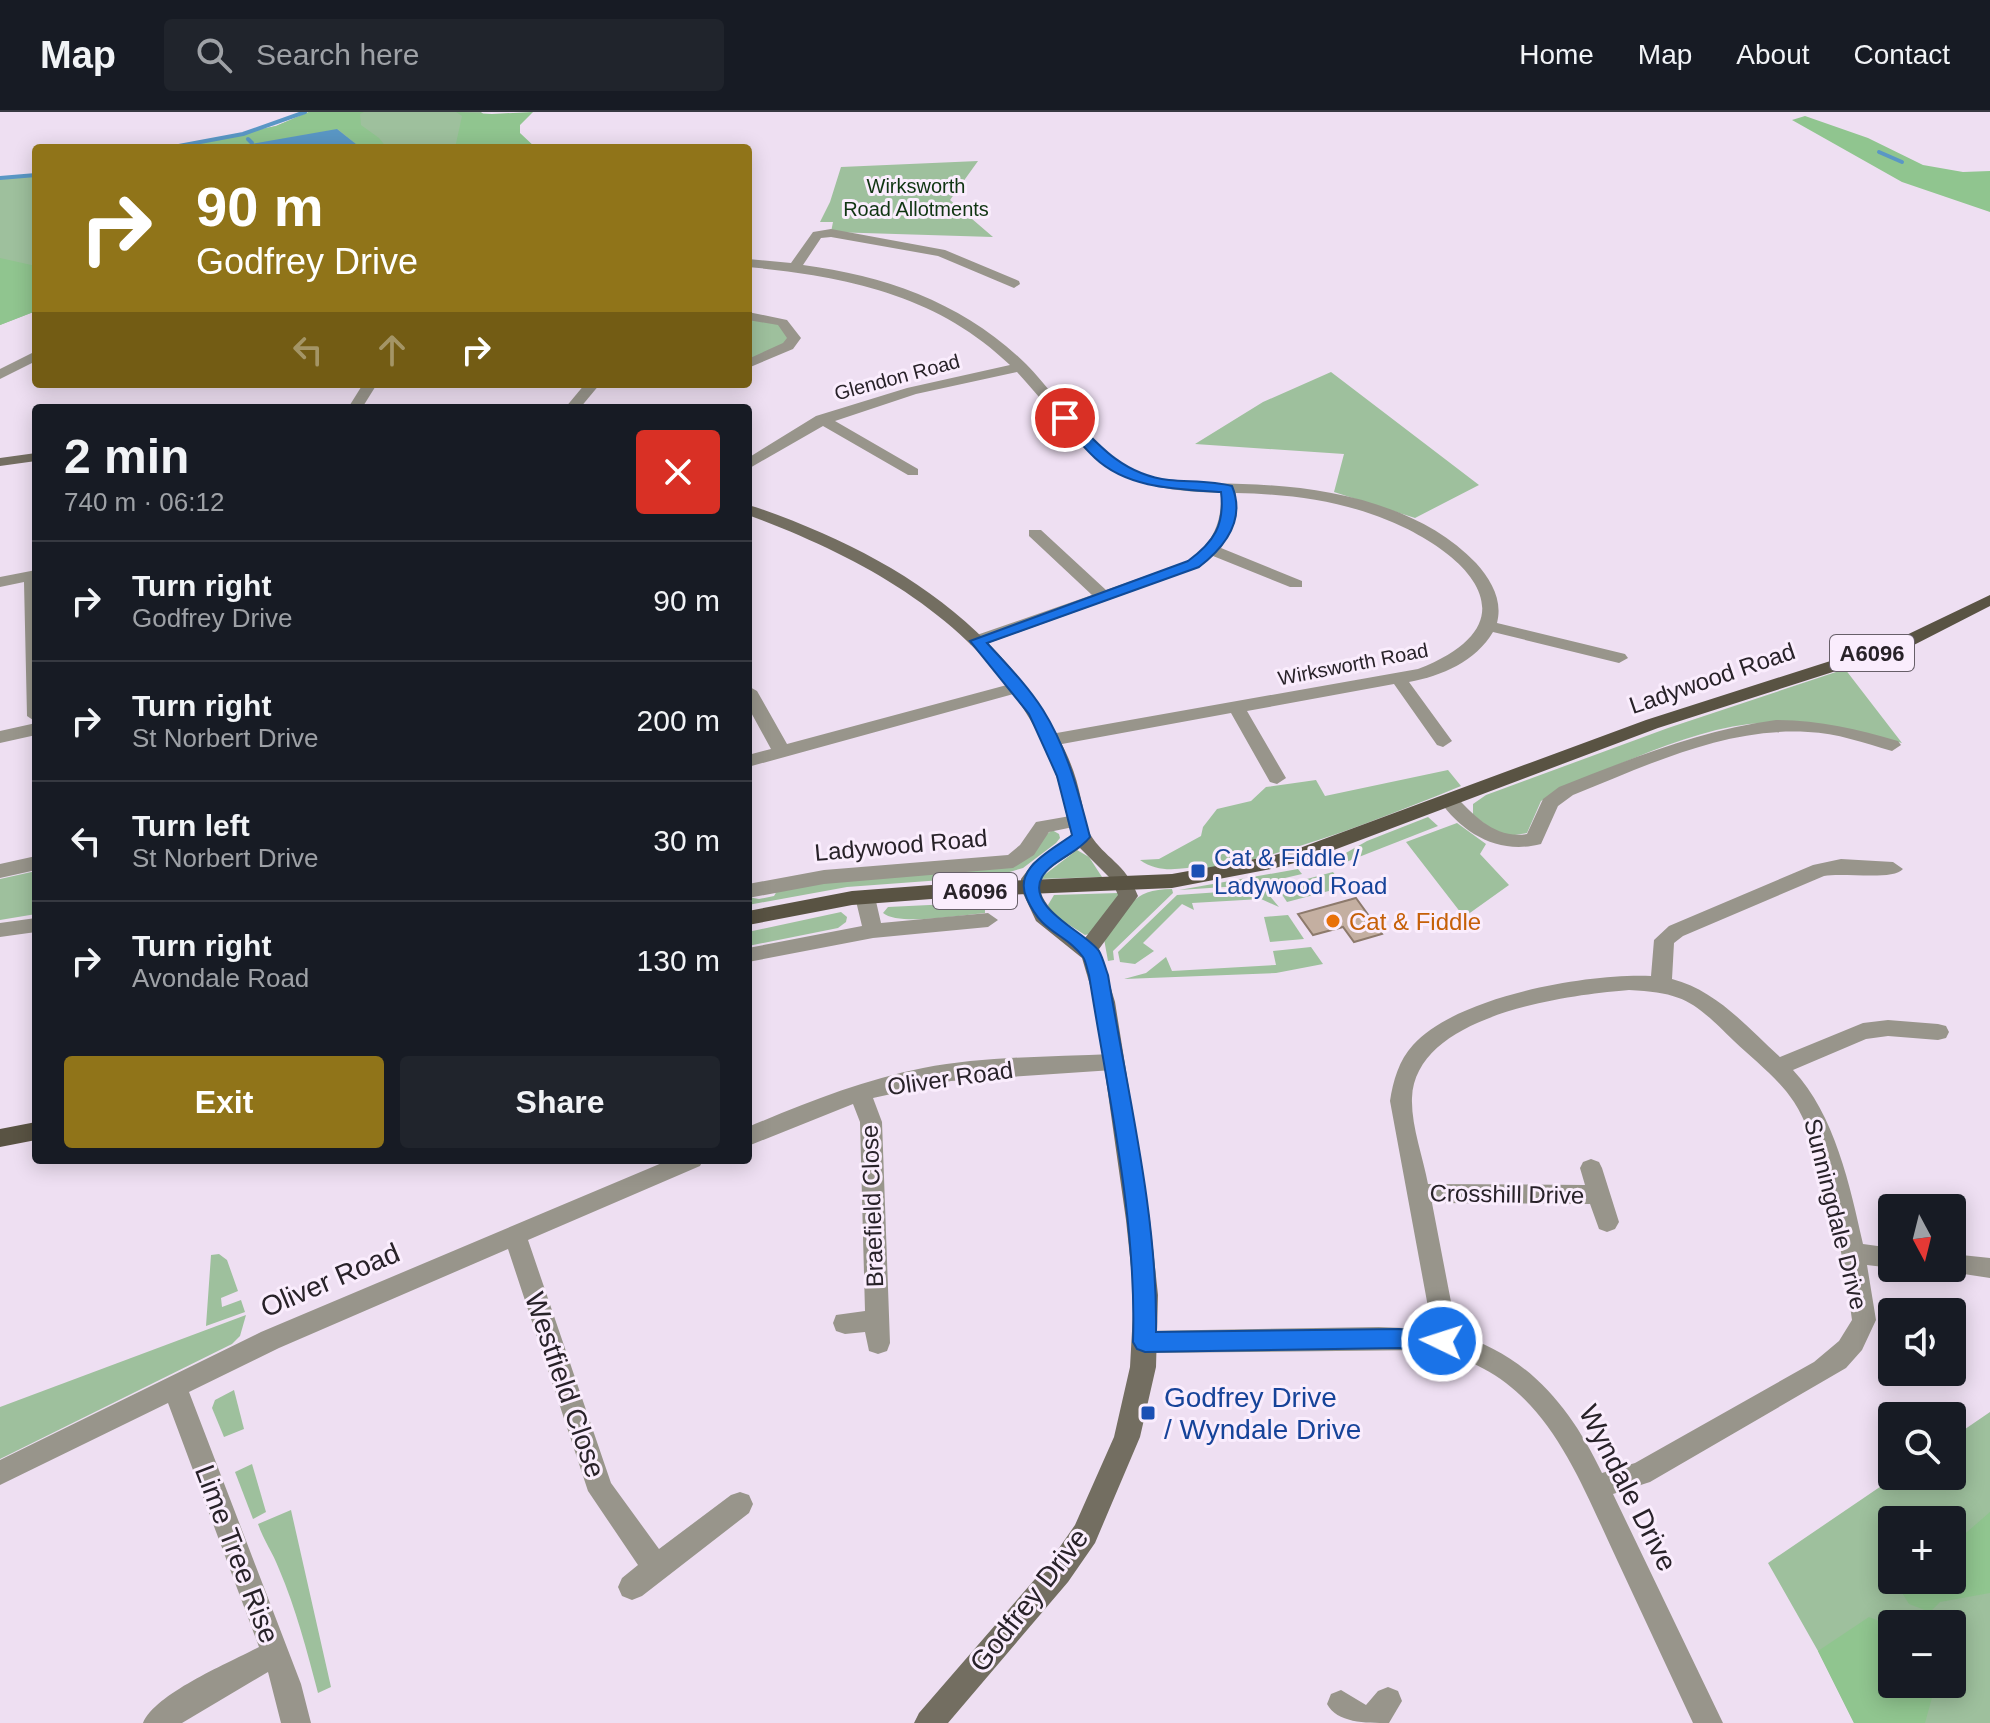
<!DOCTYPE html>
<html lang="en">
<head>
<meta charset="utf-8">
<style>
  body { margin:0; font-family:Arial,sans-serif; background:#20242c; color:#f1f3f6; height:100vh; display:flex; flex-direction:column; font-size:30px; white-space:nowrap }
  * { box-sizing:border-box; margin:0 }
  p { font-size:26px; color:#9ea1a6 }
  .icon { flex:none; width:44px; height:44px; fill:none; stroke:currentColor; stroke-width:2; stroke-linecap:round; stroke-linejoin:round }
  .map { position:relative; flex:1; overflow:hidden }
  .drawer { position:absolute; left:32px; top:292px; width:720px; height:760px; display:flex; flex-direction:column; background:#171b24; border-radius:8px; box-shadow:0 4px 20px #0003 }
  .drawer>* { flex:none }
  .guide { position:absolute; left:32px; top:32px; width:720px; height:244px; border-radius:8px; box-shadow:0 4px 20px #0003; background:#907419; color:#fff; overflow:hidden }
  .needle { width:52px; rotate:173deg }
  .buttons { position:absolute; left:1878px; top:1082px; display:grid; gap:16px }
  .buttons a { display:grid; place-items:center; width:88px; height:88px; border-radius:8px; background:#171b24; box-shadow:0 4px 20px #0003; font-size:40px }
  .pin { position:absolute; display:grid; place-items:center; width:68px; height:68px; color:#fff; margin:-34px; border:4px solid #fff; border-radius:50%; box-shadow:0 2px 8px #0007 }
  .me { position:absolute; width:88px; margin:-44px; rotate:274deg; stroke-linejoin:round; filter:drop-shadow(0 0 6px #0008) }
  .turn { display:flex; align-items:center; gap:28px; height:168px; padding:0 32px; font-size:36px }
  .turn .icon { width:104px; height:104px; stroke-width:2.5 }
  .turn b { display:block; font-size:56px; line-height:68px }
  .lanes { display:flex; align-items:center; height:76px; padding:0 32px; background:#0003; justify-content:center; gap:40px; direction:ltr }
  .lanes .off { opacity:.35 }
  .round { display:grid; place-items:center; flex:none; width:84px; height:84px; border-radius:8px; background:#20242c }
  .overview { display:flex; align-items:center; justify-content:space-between; height:136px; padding:0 32px }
  h1 { font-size:48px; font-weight:700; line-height:60px }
  .action { display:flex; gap:16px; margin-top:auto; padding:16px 32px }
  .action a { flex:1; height:92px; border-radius:8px; background:#907419; color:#fff; font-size:32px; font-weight:700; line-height:92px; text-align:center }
  .action a+a { background:#20242c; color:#f1f3f6 }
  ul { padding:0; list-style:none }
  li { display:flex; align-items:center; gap:24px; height:120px; padding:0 32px; border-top:2px solid #363941 }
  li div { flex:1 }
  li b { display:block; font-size:30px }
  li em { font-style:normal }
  header { display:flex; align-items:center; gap:48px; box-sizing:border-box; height:112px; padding:0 40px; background:#171b24; border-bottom:2px solid #363941 }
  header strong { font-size:38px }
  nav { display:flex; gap:44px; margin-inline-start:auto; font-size:28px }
  .search { width:560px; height:72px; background:#20242c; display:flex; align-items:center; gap:20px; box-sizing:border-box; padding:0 28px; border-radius:8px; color:#9ea1a6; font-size:30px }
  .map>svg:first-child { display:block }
  .green { fill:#9ec09d; fill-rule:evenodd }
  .forest { fill:#90c58f }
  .water { fill:#5a97c5 }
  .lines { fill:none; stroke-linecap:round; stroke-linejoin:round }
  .stream { stroke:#5a97c5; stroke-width:4 }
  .building { fill:#c4afa1; stroke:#8d7a6c; stroke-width:2 }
  .street { fill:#98958b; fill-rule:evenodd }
  .secondary { fill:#736e61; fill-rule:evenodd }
  .primary { fill:#595343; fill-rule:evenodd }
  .route { fill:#1a73e8; stroke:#114b97; stroke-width:2 }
  .transit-dot { fill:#1a4fb4; stroke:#faedfd; stroke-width:3 }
  .food-dot { fill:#e8710a; stroke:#faedfd; stroke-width:3 }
  .labels { text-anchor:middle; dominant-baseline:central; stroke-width:6; stroke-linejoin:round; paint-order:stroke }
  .far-park-label { font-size:20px; fill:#103512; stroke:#faedfd }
  .far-street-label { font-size:20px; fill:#282229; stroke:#faedfd }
  .shield { fill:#faedfd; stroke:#675f69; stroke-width:2 }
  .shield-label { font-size:22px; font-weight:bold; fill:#282229 }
  .street-label { font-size:24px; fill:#282229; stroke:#faedfd }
  .transit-label { font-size:24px; fill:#164399; stroke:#faedfd; text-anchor:start }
  .food-label { font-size:24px; fill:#c56008; stroke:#faedfd; text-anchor:start }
  .near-street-label { font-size:28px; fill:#282229; stroke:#faedfd }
  .near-transit-label { font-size:28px; fill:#164399; stroke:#faedfd; text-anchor:start }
</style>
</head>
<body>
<header>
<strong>Map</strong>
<div class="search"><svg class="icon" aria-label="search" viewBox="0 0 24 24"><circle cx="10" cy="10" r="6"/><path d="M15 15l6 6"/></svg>Search here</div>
<nav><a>Home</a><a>Map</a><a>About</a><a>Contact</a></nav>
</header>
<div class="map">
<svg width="1990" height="1611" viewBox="0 0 1990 1611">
  <rect width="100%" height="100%" fill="#eedff2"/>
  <g class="green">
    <path d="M309 0H481L520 36H174L276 14Z"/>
    <path d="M978 49 950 88 993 125 831 120 833 110H820L830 90 841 55Z"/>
    <path d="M36 63V199L0 213V66Z"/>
    <path d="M748 206 775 210 791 222 783 234 748 250Z"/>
    <path d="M1331 260 1479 373 1415 406 1334 380 1344 342 1195 332 1263 290Z"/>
    <path d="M1845 557 1902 631C1857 618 1795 606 1749 612 1685 620 1621 653 1561 676L1541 689 1527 721 1502 725 1473 703V692L1486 683 1668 616Z"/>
    <path d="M1448 658 1461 674C1378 708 1296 740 1208 758L1204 753C1181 757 1160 762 1140 748L1159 747 1201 724 1203 715 1217 697 1251 689 1266 675 1316 668 1325 684Z"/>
    <path d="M1428 705 1438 714 1341 752 1338 750 1337 746 1367 729Z"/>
    <path d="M1457 711 1486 732 1480 742 1509 773 1467 803 1464 799 1461 801 1406 730Z"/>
    <path d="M1052 718 1059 722 1060 726 1056 731 1023 756 996 764 847 775 748 793V785L759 787 774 784 777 779 825 770 1009 754Z"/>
    <path d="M1077 738 1089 745 1102 765 1039 767Z"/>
    <path d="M1298 757 1302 762 1255 773 1179 778Z"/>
    <path d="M36 759V802L0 808V767Z"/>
    <path d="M1333 760 1344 775 1287 790 1277 775Z"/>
    <path d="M1172 777 1173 781 1113 839 1114 848 1108 849 1104 827C1127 797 1131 777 1172 777Z"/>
    <path d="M1264 777 1279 795 1261 787 1192 791 1194 798 1182 792 1143 831 1154 839 1135 852 1120 850 1118 840 1177 783Z"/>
    <path d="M1118 781V785L1089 822 1085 823 1052 802 1048 793 1054 783Z"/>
    <path d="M971 791 991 792 1002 797 985 798V801C963 803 898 814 883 801L888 795Z"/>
    <path d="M841 800 847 805 846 810 838 816 748 834V820Z"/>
    <path d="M1288 803 1304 827 1270 830 1264 805Z"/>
    <path d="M1311 835 1323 852 1276 861 1124 867 1146 861 1166 845 1172 859 1276 853 1273 839Z"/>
    <path d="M219 1142 227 1148 238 1179 221 1186 222 1195 241 1188 245 1200 206 1214 211 1143Z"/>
    <path d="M246 1203 240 1224 232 1232 0 1347V1295Z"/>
    <path d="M234 1278 244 1317 224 1325 212 1296 215 1288Z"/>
    <path d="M1990 1300V1611H1854L1818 1539 1768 1451 1896 1364H1952V1326ZM1892 1408H1952V1468H1892ZM1892 1512H1952V1572H1892Z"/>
    <path d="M252 1352 266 1400 253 1407 235 1360Z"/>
    <path d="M291 1398 331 1575 318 1581C307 1539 296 1497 279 1457 273 1441 264 1429 258 1412Z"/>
  </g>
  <g class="forest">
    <path d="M309 0H364L360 2 361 13 379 26 387 36H361L338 17 234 36H174L276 14Z"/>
    <path d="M456 0 492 2 533 0 520 13V21L536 36H455L462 4Z"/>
    <path d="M1805 4 1868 26 1923 53 1963 60 1990 59V100L1902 70 1792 8Z"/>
    <path d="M0 146 36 154V199L0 213Z"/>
    <path d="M1990 1400V1481L1940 1490 1930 1500 1909 1492 1899 1476 1909 1468H1952V1433Z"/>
    <path d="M1869 1505 1892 1514V1572H1931L1933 1582 1925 1611H1854L1818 1539Z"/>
  </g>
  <path class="water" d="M337 17 361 36 234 35Z"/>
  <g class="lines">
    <g class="stream">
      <path d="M248 27 252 31"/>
      <path d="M168 36 243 22 305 0"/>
      <path d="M1879 40 1902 50"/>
      <path d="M0 66 36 63"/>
    </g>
  </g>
  <path class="building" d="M1356 786 1382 822 1354 830 1343 815 1313 823 1298 802Z"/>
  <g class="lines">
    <g class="street">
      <path d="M831 117 945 138 1019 169 1020 172 1014 176 938 144 831 125 821 126 803 153C887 164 965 192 1026 252 1065 291 1092 349 1149 364 1187 374 1226 370 1264 373 1337 377 1424 396 1476 451 1491 468 1503 488 1497 511L1625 542 1628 546 1619 551 1493 520C1476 549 1442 564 1409 570L1452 629 1443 635 1437 633 1394 572 1247 599 1286 666 1277 672 1270 670 1231 601 1051 634 1045 632 1042 628 1051 622 1418 557C1546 507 1457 432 1374 403 1330 387 1283 382 1236 381L1234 410 1221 436 1302 469V475H1290L1213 444 1200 455 983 533H971L969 529 971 525 1092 483 1029 424V418H1041L1106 478 1188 449C1213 431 1222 411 1221 381 1099 378 1091 342 1017 260L916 282 835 309 918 357V363H908L823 314 748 357V346L816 304 907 276 1010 253C938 183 845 164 748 155V147L791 151 813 120Z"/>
      <path d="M748 200 787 208 801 226 793 237 748 256V247L783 231 787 226 778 213 748 208Z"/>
      <path d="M36 239V249L0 267V257Z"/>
      <path d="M363 272H377L362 296H348Z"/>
      <path d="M585 272H600L580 296H565Z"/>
      <path d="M36 458V610L27 604 24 470 0 475V465Z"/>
      <path d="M1018 570 1027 575 1024 579 748 655V643L771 637 748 595V574L757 579 787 632Z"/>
      <path d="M1776 608C1819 608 1857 617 1898 629L1901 633 1892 639C1864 631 1837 621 1808 620 1725 615 1648 653 1573 683L1558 694 1541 732C1499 743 1463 722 1439 688L1448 682 1455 684C1475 704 1495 727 1527 722L1543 687 1559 675C1631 647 1699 618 1776 608Z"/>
      <path d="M36 611V623L0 631V619Z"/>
      <path d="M1076 703 1085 709 1083 713 1049 720 1034 743 1013 756 824 772 748 786V772L824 758 1008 743 1020 733 1036 710Z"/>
      <path d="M36 744V758L0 766V752Z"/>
      <path d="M1841 747 1893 750 1903 757C1893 769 1843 760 1824 764L1683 824 1674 831 1672 867C1717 879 1746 914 1780 945L1863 911 1888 908 1938 912 1946 914 1949 920 1946 926 1938 928 1888 924 1866 927 1793 958C1835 1003 1850 1074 1863 1132L1892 1136V1156L1867 1153 1876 1208 1862 1238 1846 1256 1650 1370 1613 1382 1723 1611H1693C1668 1557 1643 1504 1618 1450 1575 1359 1541 1256 1427 1238L1145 1241 1136 1238 1133 1230 1136 1222 1145 1219 1379 1215 1429 1217 1428 1195 1390 989C1393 969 1399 948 1413 933 1457 884 1588 861 1651 864L1654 828 1669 814 1813 753ZM1629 878C1686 881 1694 890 1734 929 1755 949 1778 966 1794 990 1824 1036 1845 1152 1852 1208L1839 1229 1814 1250 1635 1351 1602 1361C1571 1296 1527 1241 1454 1222L1452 1195 1432 1091 1590 1092 1599 1117 1607 1120 1615 1117 1619 1110 1602 1056 1599 1050 1591 1047 1583 1050 1580 1056 1585 1073 1428 1072C1423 1045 1411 1013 1412 986 1415 903 1566 883 1629 878Z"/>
      <path d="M865 778 875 785 881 811 988 801 998 808 988 815 873 826 748 850V836L862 814 855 785Z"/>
      <path d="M36 806V820L0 825V811Z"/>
      <path d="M1113 942 1121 944 1124 950 1121 956 1113 958 951 969 873 986 882 1010 890 1231 887 1239 878 1242 869 1239 865 1220 845 1222 836 1219 833 1211 836 1203 865 1199 860 1010 853 992 748 1034V1015C805 991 862 968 923 956 985 944 1050 945 1113 942Z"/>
      <path d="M669 1048H703L700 1054 528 1128 611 1371 659 1437 731 1383 740 1380 749 1383 753 1392 749 1401 642 1484 632 1488 622 1484 618 1475 622 1466 638 1453 588 1379 508 1137 279 1236 189 1280 301 1572 311 1611H281L268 1560 182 1611H143C156 1581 229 1551 259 1535L168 1291 0 1373V1348L261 1220Z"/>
      <path d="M1952 1142 1990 1146V1166L1944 1159 1942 1156H1952Z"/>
      <path d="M1388 1575 1398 1579 1402 1589 1389 1611C1365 1611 1337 1611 1327 1592L1331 1582 1341 1578 1366 1593 1378 1579Z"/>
    </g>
    <g class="secondary">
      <path d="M36 341V349L0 354V346Z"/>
      <path d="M748 393C773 400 798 411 822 421 923 465 1009 531 1060 629 1070 647 1077 667 1081 687 1084 698 1084 711 1090 722 1105 747 1125 750 1138 784L1099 837 1115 890 1150 1108 1158 1183 1156 1255 1140 1325 1095 1431 1068 1470 948 1611H914L919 1601 1048 1452 1075 1413 1114 1325 1130 1255 1134 1183 1126 1108 1095 890 1082 846 1036 809 1021 777V767L1033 751 1072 723C1067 711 1066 699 1063 687 1058 668 1051 647 1042 629 982 511 869 448 748 403ZM1080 736 1111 767 1118 783 1085 826C1071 815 1033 790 1041 768 1045 756 1070 744 1080 736Z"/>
    </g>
    <g class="primary">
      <path d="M1990 483V494L1908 536 1658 616 1310 747 1271 757 1172 776 958 785 852 793 748 813V799L852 779 958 771 1172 762 1271 744 1297 737 1646 608 1896 528Z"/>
      <path d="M36 1010V1028L0 1035V1017Z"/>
    </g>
  </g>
  <path class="route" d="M1061 303H1070C1099 334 1124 363 1169 368 1190 370 1212 369 1232 374 1246 408 1225 435 1199 455L987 531C1007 553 1027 573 1043 598 1067 636 1079 682 1090 725 1078 741 1052 748 1042 765 1025 796 1086 820 1099 839 1103 846 1105 855 1108 863 1127 979 1158 1103 1156 1220L1399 1217 1450 1222 1453 1229 1450 1236 1442 1239 1399 1236 1145 1240 1137 1237 1133 1230C1137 1107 1108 984 1089 863 1087 858 1086 849 1083 845 1065 820 1043 823 1027 787 1012 756 1051 739 1072 723L1057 664 1029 602 970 529 1188 449C1214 430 1225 413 1221 380 1178 377 1128 377 1095 346 1083 335 1072 321 1061 309Z"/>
  <g class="transit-dot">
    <rect x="1190" y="751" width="16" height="16" rx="4"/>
    <rect x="1140" y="1293" width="16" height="16" rx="4"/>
  </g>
  <circle class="food-dot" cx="1333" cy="809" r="8"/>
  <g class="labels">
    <g class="far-park-label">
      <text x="916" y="74">Wirksworth<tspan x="916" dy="23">Road Allotments</tspan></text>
    </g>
    <g class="far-street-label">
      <text transform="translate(897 265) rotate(-15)">Glendon Road</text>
      <text transform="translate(1353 552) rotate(-11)">Wirksworth Road</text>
    </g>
    <g class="shield">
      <rect x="1830" y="523" width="84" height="36" rx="6"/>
      <rect x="933" y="761" width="84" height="36" rx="6"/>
    </g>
    <g class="shield-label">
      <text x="1872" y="541">A6096</text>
      <text x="975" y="779">A6096</text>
    </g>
    <g class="street-label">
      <text transform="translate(1712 566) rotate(-19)">Ladywood Road</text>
      <text transform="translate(901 733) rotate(-5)">Ladywood Road</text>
      <text transform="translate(950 966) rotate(-8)">Oliver Road</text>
      <text transform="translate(1507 1082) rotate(1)">Crosshill Drive</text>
      <text transform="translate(872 1094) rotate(-92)">Braefield Close</text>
      <text transform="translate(1836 1102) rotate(76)">Sunningdale Drive</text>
    </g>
    <g class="transit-label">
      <text x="1214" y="745">Cat &amp; Fiddle /<tspan x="1214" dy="28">Ladywood Road</tspan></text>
    </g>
    <g class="food-label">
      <text x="1349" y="809">Cat &amp; Fiddle</text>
    </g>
    <g class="near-street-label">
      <text transform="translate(330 1168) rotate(-23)">Oliver Road</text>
      <text transform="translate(565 1273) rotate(71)">Westfield Close</text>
      <text transform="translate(1628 1376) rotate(63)">Wyndale Drive</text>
      <text transform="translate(237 1442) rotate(69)">Lime Tree Rise</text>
      <text transform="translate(1029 1488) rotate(-52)">Godfrey Drive</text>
    </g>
    <g class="near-transit-label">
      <text x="1164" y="1285">Godfrey Drive<tspan x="1164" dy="32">/ Wyndale Drive</tspan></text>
    </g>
  </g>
</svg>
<div class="buttons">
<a><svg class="needle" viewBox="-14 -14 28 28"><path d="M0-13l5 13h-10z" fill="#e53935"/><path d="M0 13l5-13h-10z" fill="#9ea1a6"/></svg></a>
<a><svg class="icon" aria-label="sound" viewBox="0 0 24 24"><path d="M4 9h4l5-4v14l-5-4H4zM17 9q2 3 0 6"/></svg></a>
<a><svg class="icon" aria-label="search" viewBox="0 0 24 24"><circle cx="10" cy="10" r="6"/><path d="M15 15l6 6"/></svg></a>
<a>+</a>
<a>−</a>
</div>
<div class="pin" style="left:1065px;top:306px;background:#d93025"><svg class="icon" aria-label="arrive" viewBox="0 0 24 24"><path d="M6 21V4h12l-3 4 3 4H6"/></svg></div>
<svg class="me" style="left:1442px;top:1229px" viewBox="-20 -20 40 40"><circle r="17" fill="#1a73e8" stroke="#fff" stroke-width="3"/><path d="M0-11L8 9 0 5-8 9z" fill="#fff"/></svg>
<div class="guide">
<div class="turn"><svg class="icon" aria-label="right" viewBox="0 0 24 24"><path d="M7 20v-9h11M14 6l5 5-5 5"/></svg><div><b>90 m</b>Godfrey Drive</div></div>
<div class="lanes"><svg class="icon off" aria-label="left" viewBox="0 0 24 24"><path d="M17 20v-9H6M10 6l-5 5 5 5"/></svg><svg class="icon off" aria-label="ahead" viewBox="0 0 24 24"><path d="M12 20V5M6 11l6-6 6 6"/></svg><svg class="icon" aria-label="right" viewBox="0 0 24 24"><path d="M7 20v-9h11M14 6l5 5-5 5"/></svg></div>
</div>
<section class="drawer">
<div class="overview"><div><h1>2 min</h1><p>740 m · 06:12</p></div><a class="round" style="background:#d93025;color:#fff"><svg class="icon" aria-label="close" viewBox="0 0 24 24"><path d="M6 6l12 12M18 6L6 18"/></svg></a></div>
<ul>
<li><svg class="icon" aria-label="right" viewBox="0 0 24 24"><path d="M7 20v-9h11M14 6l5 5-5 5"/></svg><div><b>Turn right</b><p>Godfrey Drive</p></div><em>90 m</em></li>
<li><svg class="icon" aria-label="right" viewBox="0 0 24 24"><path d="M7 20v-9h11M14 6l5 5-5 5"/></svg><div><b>Turn right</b><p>St Norbert Drive</p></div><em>200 m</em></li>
<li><svg class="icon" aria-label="left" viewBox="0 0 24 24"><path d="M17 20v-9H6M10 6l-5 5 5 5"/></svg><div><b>Turn left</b><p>St Norbert Drive</p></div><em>30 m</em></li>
<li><svg class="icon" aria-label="right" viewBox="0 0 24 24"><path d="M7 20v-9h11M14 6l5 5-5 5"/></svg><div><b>Turn right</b><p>Avondale Road</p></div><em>130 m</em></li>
</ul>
<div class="action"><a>Exit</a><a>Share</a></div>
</section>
</div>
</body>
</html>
